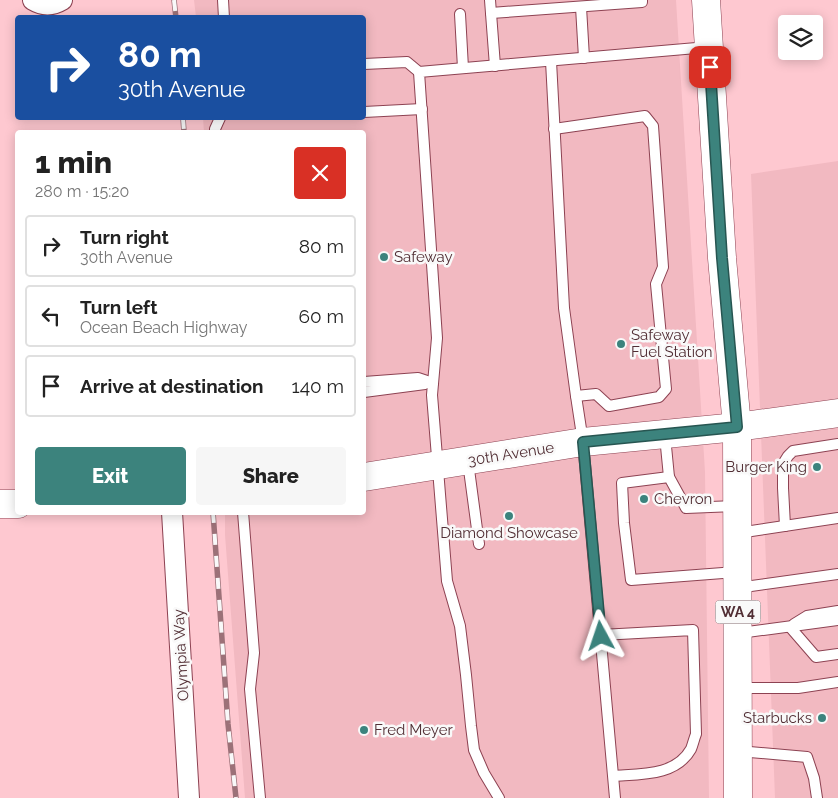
<!DOCTYPE html>
<html lang="en">
<head>
<meta charset="utf-8">
<style>
  body { margin:0; font-family:Raleway,sans-serif; background:#f6f6f6; color:#222; height:100vh; display:flex; flex-direction:column; font-size:19px; white-space:nowrap }
  * { box-sizing:border-box; margin:0 }
  p { font-size:16px; color:#767676 }
  .icon { flex:none; width:28px; height:28px; fill:none; stroke:currentColor; stroke-width:2; stroke-linecap:round; stroke-linejoin:round }
  .map { position:relative; flex:1; overflow:hidden }
  .sheet { position:absolute; left:15px; top:130px; width:351px; height:385px; display:flex; flex-direction:column; background:#fff; border-radius:5px; box-shadow:0 2px 12px #0003 }
  .sheet>* { flex:none }
  .guide { position:absolute; left:15px; top:15px; width:351px; height:105px; border-radius:5px; box-shadow:0 2px 12px #0003; background:#1a4fa0; color:#fff; overflow:hidden }
  .controls { position:absolute; left:778px; top:15px; display:grid; gap:10px }
  .controls a { display:grid; place-items:center; width:45px; height:45px; border-radius:5px; background:#fff; box-shadow:0 2px 12px #0003; font-size:25px }
  .pin { position:absolute; display:grid; place-items:center; width:42px; height:42px; color:#fff; margin:-21px; border-radius:10px; box-shadow:0 2px 8px #0006 }
  .me { position:absolute; width:55px; margin:-28px; rotate:355deg; stroke-linejoin:round; filter:drop-shadow(0 0 4px #0008) }
  .turn { display:flex; align-items:center; gap:18px; height:105px; padding:0 20px; font-size:22px }
  .turn .icon { width:65px; height:65px; stroke-width:2.5 }
  .turn b { display:block; font-size:35px; line-height:42px }
  .round { display:grid; place-items:center; flex:none; width:52px; height:52px; border-radius:5px; background:#f6f6f6 }
  .summary { display:flex; align-items:center; justify-content:space-between; height:85px; padding:0 20px }
  h1 { font-size:30px; font-weight:800; line-height:38px }
  .action { display:flex; gap:10px; margin-top:auto; padding:10px 20px }
  .action a { flex:1; height:58px; border-radius:5px; background:#3c837d; color:#fff; font-size:20px; font-weight:800; line-height:58px; text-align:center }
  .action a+a { background:#f6f6f6; color:#222 }
  ul { padding:0; list-style:none }
  li { display:flex; align-items:center; gap:15px; height:62px; margin:0 10px 8px; padding:0 10px; border:2px solid #e0e0e0; border-radius:5px }
  li div { flex:1 }
  li b { display:block; font-size:19px }
  li em { font-style:normal }
  .map>svg:first-child { display:block }
  .built { fill:#f2b9c1 }
  .lines { fill:none; stroke-linecap:round; stroke-linejoin:round }
  .lane-casing { stroke:#8d4252; stroke-width:12 }
  .street-casing { stroke:#8d4252; stroke-width:22 }
  .secondary-casing { stroke:#8d4252; stroke-width:29 }
  .primary-casing { stroke:#8d4252; stroke-width:29 }
  .lane { stroke:#fff; stroke-width:10 }
  .street { stroke:#fff; stroke-width:20 }
  .secondary { stroke:#fff; stroke-width:28 }
  .primary { stroke:#fff; stroke-width:28 }
  .rail-casing { stroke:#9c7178; stroke-width:5.5 }
  .rail { stroke:#f9f9f9; stroke-width:4; stroke-dasharray:11; stroke-linecap:butt }
  .route-casing { stroke:#275551; stroke-width:12 }
  .route { stroke:#3c837d; stroke-width:9 }
  .poi-dot { fill:#3c837d; stroke:#f9f9f9; stroke-width:2 }
  .labels { text-anchor:middle; dominant-baseline:central; stroke-width:5; stroke-linejoin:round; paint-order:stroke }
  .shield { fill:#f9f9f9; stroke:#836b6f; stroke-width:1 }
  .shield-label { font-size:14px; font-weight:bold; fill:#512e34 }
  .poi-label { font-size:15px; fill:#512e34; stroke:#f9f9f9; text-anchor:start }
  .street-label { font-size:15px; fill:#512e34; stroke:#f9f9f9 }
</style>
</head>
<body>
<div class="map">
<svg width="838" height="798" viewBox="0 0 838 798">
  <rect width="100%" height="100%" fill="#fec8d0"/>
  <g class="built">
    <path d="M194 0H676L705 472 709 798H245L225 535V513L364 512V132H204L203 118H364V18L196 17Z"/>
    <path d="M838 161V798H775L751 174Z"/>
  </g>
  <g class="lines">
    <g class="lane-casing">
      <g id="lane">
        <path d="M223 0 224 18"/>
        <path d="M490 0 495 66"/>
        <path d="M581 7 584 58"/>
        <path d="M491 13 642 2V0"/>
        <path d="M460 14 463 68"/>
        <path d="M551 61 564 308 576 396 583 442 615 798"/>
        <path d="M364 64 407 62 419 72"/>
        <path d="M364 112 422 109"/>
        <path d="M554 129 645 116 653 126 663 267 656 284 666 389 659 397 609 406 596 394 576 396"/>
        <path d="M215 132V129L220 118"/>
        <path d="M364 382 418 378 433 383"/>
        <path d="M364 392 425 384"/>
        <path d="M665 436 669 477"/>
        <path d="M468 462 479 544"/>
        <path d="M735 506 686 508 669 477 622 483 624 523 631 580 736 572"/>
        <path d="M243 512 254 653 250 689 260 798"/>
        <path d="M785 526 783 488V464L788 456 793 451 838 444"/>
        <path d="M738 533 838 518"/>
        <path d="M737 588 838 574"/>
        <path d="M794 624 807 616 838 611"/>
        <path d="M790 627 816 657 838 654"/>
        <path d="M740 633 838 620"/>
        <path d="M601 635 693 630 696 734C694 739 693 744 691 749 676 776 641 774 614 776"/>
        <path d="M739 688H798L838 682"/>
        <path d="M738 751 807 757 814 778 817 798"/>
        <path d="M499 798 484 773 474 750 471 726 466 675 460 626 447 581 432 395 437 338 419 72 708 47"/>
      </g>
    </g>
    <g class="street-casing">
      <g id="street">
        <path d="M33 0C43 6 52 6 62 0"/>
        <path d="M172 512 189 798"/>
      </g>
    </g>
    <g class="secondary-casing">
      <g id="secondary">
        <path d="M364 477 583 442 737 427 838 413"/>
        <path d="M0 504H18"/>
      </g>
    </g>
    <g class="primary-casing">
      <path id="primary" d="M706 0 722 258 737 427 738 798"/>
    </g>
    <use href="#lane" class="lane"/>
    <use href="#street" class="street"/>
    <use href="#secondary" class="secondary"/>
    <use href="#primary" class="primary"/>
    <g class="rail-casing">
      <g id="rail">
        <path d="M174 0 176 18"/>
        <path d="M183 118 184 132"/>
        <path d="M213 512 228 724 236 798"/>
      </g>
    </g>
    <use href="#rail" class="rail"/>
  </g>
  <g class="lines">
    <g class="route-casing">
      <path id="route" d="M601 636 583 442 737 427 722 258 710 67"/>
    </g>
    <use href="#route" class="route"/>
  </g>
  <g class="poi-dot">
    <circle cx="384" cy="257" r="5"/>
    <circle cx="621" cy="344" r="5"/>
    <circle cx="817" cy="467" r="5"/>
    <circle cx="644" cy="499" r="5"/>
    <circle cx="509" cy="516" r="5"/>
    <circle cx="822" cy="718" r="5"/>
    <circle cx="364" cy="730" r="5"/>
  </g>
  <g class="labels">
    <rect class="shield" x="715.5" y="600.5" width="45" height="23" rx="4"/>
    <g class="shield-label">
      <text x="738" y="612">WA 4</text>
    </g>
    <g class="poi-label">
      <text x="394" y="257">Safeway</text>
      <text x="631" y="335">Safeway<tspan x="631" dy="17">Fuel Station</tspan></text>
      <text x="807" y="467" text-anchor="end">Burger King</text>
      <text x="654" y="499">Chevron</text>
      <text x="509" y="533" text-anchor="middle">Diamond Showcase</text>
      <text x="812" y="718" text-anchor="end">Starbucks</text>
      <text x="374" y="730">Fred Meyer</text>
    </g>
    <g class="street-label">
      <text transform="translate(511 454) rotate(-9)">30th Avenue</text>
      <text transform="translate(181 655) rotate(-93)">Olympia Way</text>
    </g>
  </g>
</svg>
<div class="controls">
<a><svg class="icon" aria-label="layers" viewBox="0 0 24 24"><path d="M12 4l9 5-9 5-9-5zM3 14l9 5 9-5"/></svg></a>
</div>
<div class="pin" style="left:710px;top:67px;background:#d93025"><svg class="icon" aria-label="arrive" viewBox="0 0 24 24"><path d="M6 21V4h12l-3 4 3 4H6"/></svg></div>
<svg class="me" style="left:601px;top:636px" viewBox="-20 -20 40 40"><path d="M0-17L14 15 0 8-14 15z" fill="#3c837d" stroke="#fff" stroke-width="4"/></svg>
<div class="guide">
<div class="turn"><svg class="icon" aria-label="right" viewBox="0 0 24 24"><path d="M7 20v-9h11M14 6l5 5-5 5"/></svg><div><b>80 m</b>30th Avenue</div></div>
</div>
<section class="sheet">
<div class="summary"><div><h1>1 min</h1><p>280 m · 15:20</p></div><a class="round" style="background:#d93025;color:#fff"><svg class="icon" aria-label="close" viewBox="0 0 24 24"><path d="M6 6l12 12M18 6L6 18"/></svg></a></div>
<ul>
<li><svg class="icon" aria-label="right" viewBox="0 0 24 24"><path d="M7 20v-9h11M14 6l5 5-5 5"/></svg><div><b>Turn right</b><p>30th Avenue</p></div><em>80 m</em></li>
<li><svg class="icon" aria-label="left" viewBox="0 0 24 24"><path d="M17 20v-9H6M10 6l-5 5 5 5"/></svg><div><b>Turn left</b><p>Ocean Beach Highway</p></div><em>60 m</em></li>
<li><svg class="icon" aria-label="arrive" viewBox="0 0 24 24"><path d="M6 21V4h12l-3 4 3 4H6"/></svg><div><b>Arrive at destination</b></div><em>140 m</em></li>
</ul>
<div class="action"><a>Exit</a><a>Share</a></div>
</section>
</div>
</body>
</html>
